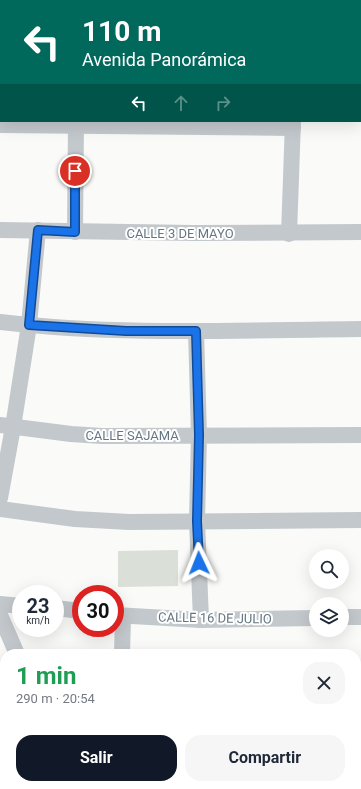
<!DOCTYPE html>
<html lang="es">
<head>
<meta charset="utf-8">
<style>
  body { margin:0; font-family:Roboto,sans-serif; background:#f6f6f7; color:#1f2937; height:100vh; display:flex; flex-direction:column; font-size:15px; white-space:nowrap }
  * { box-sizing:border-box; margin:0 }
  p { font-size:13px; color:#747a83 }
  .icon { flex:none; width:22px; height:22px; fill:none; stroke:currentColor; stroke-width:2; stroke-linecap:round; stroke-linejoin:round }
  .map { position:relative; flex:1; overflow:hidden }
  .panel { position:absolute; left:0px; top:649px; width:361px; height:140px; display:flex; flex-direction:column; background:#fff; border-radius:16px 16px 0 0; box-shadow:0 4px 16px #0002 }
  .panel>* { flex:none }
  .hud { position:absolute; left:0px; top:0px; width:361px; height:122px; box-shadow:0 4px 16px #0002; background:#00695c; color:#fff; overflow:hidden }
  .fabs { position:absolute; left:309px; top:549px; display:grid; gap:8px }
  .fabs a { display:grid; place-items:center; width:40px; height:40px; border-radius:50%; background:#fff; box-shadow:0 4px 16px #0002; font-size:20px }
  .speed { position:absolute; left:12px; top:585px; display:flex; gap:8px; font-size:20px; font-weight:700; text-align:center }
  .speed>* { display:grid; place-content:center; width:52px; height:52px; border-radius:50%; background:#fff; box-shadow:0 4px 16px #0002; line-height:1 }
  .speed small { font-size:10px; font-weight:400 }
  .speed .limit { border:6px solid #d22; background:#fff; color:#111 }
  .pin { position:absolute; display:grid; place-items:center; width:34px; height:34px; color:#fff; margin:-17px; border:2px solid #fff; border-radius:50%; box-shadow:0 1px 4px #0007 }
  .me { position:absolute; width:44px; margin:-22px; rotate:358deg; stroke-linejoin:round; filter:drop-shadow(0 0 3px #0008) }
  .turn { display:flex; align-items:center; gap:14px; height:84px; padding:0 16px; font-size:18px }
  .turn .icon { width:52px; height:52px; stroke-width:2.5 }
  .turn b { display:block; font-size:28px; line-height:34px }
  .lanes { display:flex; align-items:center; height:38px; padding:0 16px; background:#0003; justify-content:center; gap:20px; direction:ltr }
  .lanes .off { opacity:.35 }
  .round { display:grid; place-items:center; flex:none; width:42px; height:42px; border-radius:16px; background:#f6f6f7 }
  .headline { display:flex; align-items:center; justify-content:space-between; height:68px; padding:0 16px }
  h1 { font-size:24px; font-weight:700; line-height:30px; color:#1e9e55 }
  .action { display:flex; gap:8px; margin-top:auto; padding:8px 16px }
  .action a { flex:1; height:46px; border-radius:16px; background:#111827; color:#fff; font-size:16px; font-weight:700; line-height:46px; text-align:center }
  .action a+a { background:#f6f6f7; color:#1f2937 }
  .map>svg:first-child { display:block }
  .green { fill:#dadfd7 }
  .lines { fill:none; stroke-linecap:round; stroke-linejoin:round }
  .minor { stroke:#c3c8cc; stroke-width:16 }
  .route-casing { stroke:#114b97; stroke-width:10 }
  .route { stroke:#1a73e8; stroke-width:7 }
  .labels { text-anchor:middle; dominant-baseline:central; stroke-width:4; stroke-linejoin:round; paint-order:stroke }
  .street-label { font-size:13px; fill:#657683; stroke:#fff }
</style>
</head>
<body>
<div class="map">
<svg width="361" height="789" viewBox="0 0 361 789">
  <rect width="100%" height="100%" fill="#fafaf8"/>
  <g class="green">
    <path d="M80 0H288L80 1Z"/>
    <path d="M178 550V586L118 587V551Z"/>
  </g>
  <g class="lines">
    <g class="minor">
      <path d="M76 1V0"/>
      <path d="M298 1V0"/>
      <path d="M360 52H361"/>
      <path d="M0 125 293 128"/>
      <path d="M0 230 194 233 361 232"/>
      <path d="M75 232 76 121"/>
      <path d="M289 234 293 121"/>
      <path d="M0 322C120 336 241 330 361 329"/>
      <path d="M196 331 199 435 197 521 201 620"/>
      <path d="M0 425 71 434 102 436 361 435"/>
      <path d="M0 498 13 427 29 325 38 230"/>
      <path d="M0 509 75 519 129 522 361 520"/>
      <path d="M0 604 21 606"/>
      <path d="M55 608 81 611"/>
      <path d="M0 615 17 654"/>
      <path d="M115 615 201 620 316 618"/>
      <path d="M342 617H361"/>
      <path d="M122 654 123 616"/>
      <path d="M0 695 5 696"/>
      <path d="M356 709H361"/>
      <path d="M0 789H3"/>
      <path d="M30 789V784"/>
      <path d="M319 789 320 784"/>
    </g>
  </g>
  <g class="lines">
    <g class="route-casing">
      <path id="route" d="M75 171V232L38 230 29 325 126 331H196L199 435 197 521 199 563"/>
    </g>
    <use href="#route" class="route"/>
  </g>
  <g class="labels">
    <g class="street-label">
      <text x="180" y="233">CALLE 3 DE MAYO</text>
      <text x="132" y="435">CALLE SAJAMA</text>
      <text transform="translate(215 618) rotate(1)">CALLE 16 DE JULIO</text>
    </g>
  </g>
</svg>
<div class="fabs">
<a><svg class="icon" aria-label="search" viewBox="0 0 24 24"><circle cx="10" cy="10" r="6"/><path d="M15 15l6 6"/></svg></a>
<a><svg class="icon" aria-label="layers" viewBox="0 0 24 24"><path d="M12 4l9 5-9 5-9-5zM3 14l9 5 9-5"/></svg></a>
</div>
<div class="speed"><div>23<small>km/h</small></div><div class="limit">30</div></div>
<div class="pin" style="left:75px;top:171px;background:#d93025"><svg class="icon" aria-label="arrive" viewBox="0 0 24 24"><path d="M6 21V4h12l-3 4 3 4H6"/></svg></div>
<svg class="me" style="left:199px;top:563px" viewBox="-20 -20 40 40"><path d="M0-17L14 15 0 8-14 15z" fill="#1a73e8" stroke="#fff" stroke-width="4"/></svg>
<div class="hud">
<div class="turn"><svg class="icon" aria-label="left" viewBox="0 0 24 24"><path d="M17 20v-9H6M10 6l-5 5 5 5"/></svg><div><b>110 m</b>Avenida Panorámica</div></div>
<div class="lanes"><svg class="icon" aria-label="left" viewBox="0 0 24 24"><path d="M17 20v-9H6M10 6l-5 5 5 5"/></svg><svg class="icon off" aria-label="ahead" viewBox="0 0 24 24"><path d="M12 20V5M6 11l6-6 6 6"/></svg><svg class="icon off" aria-label="right" viewBox="0 0 24 24"><path d="M7 20v-9h11M14 6l5 5-5 5"/></svg></div>
</div>
<section class="panel">
<div class="headline"><div><h1>1 min</h1><p>290 m · 20:54</p></div><a class="round"><svg class="icon" aria-label="close" viewBox="0 0 24 24"><path d="M6 6l12 12M18 6L6 18"/></svg></a></div>
<div class="action"><a>Salir</a><a>Compartir</a></div>
</section>
</div>
</body>
</html>
